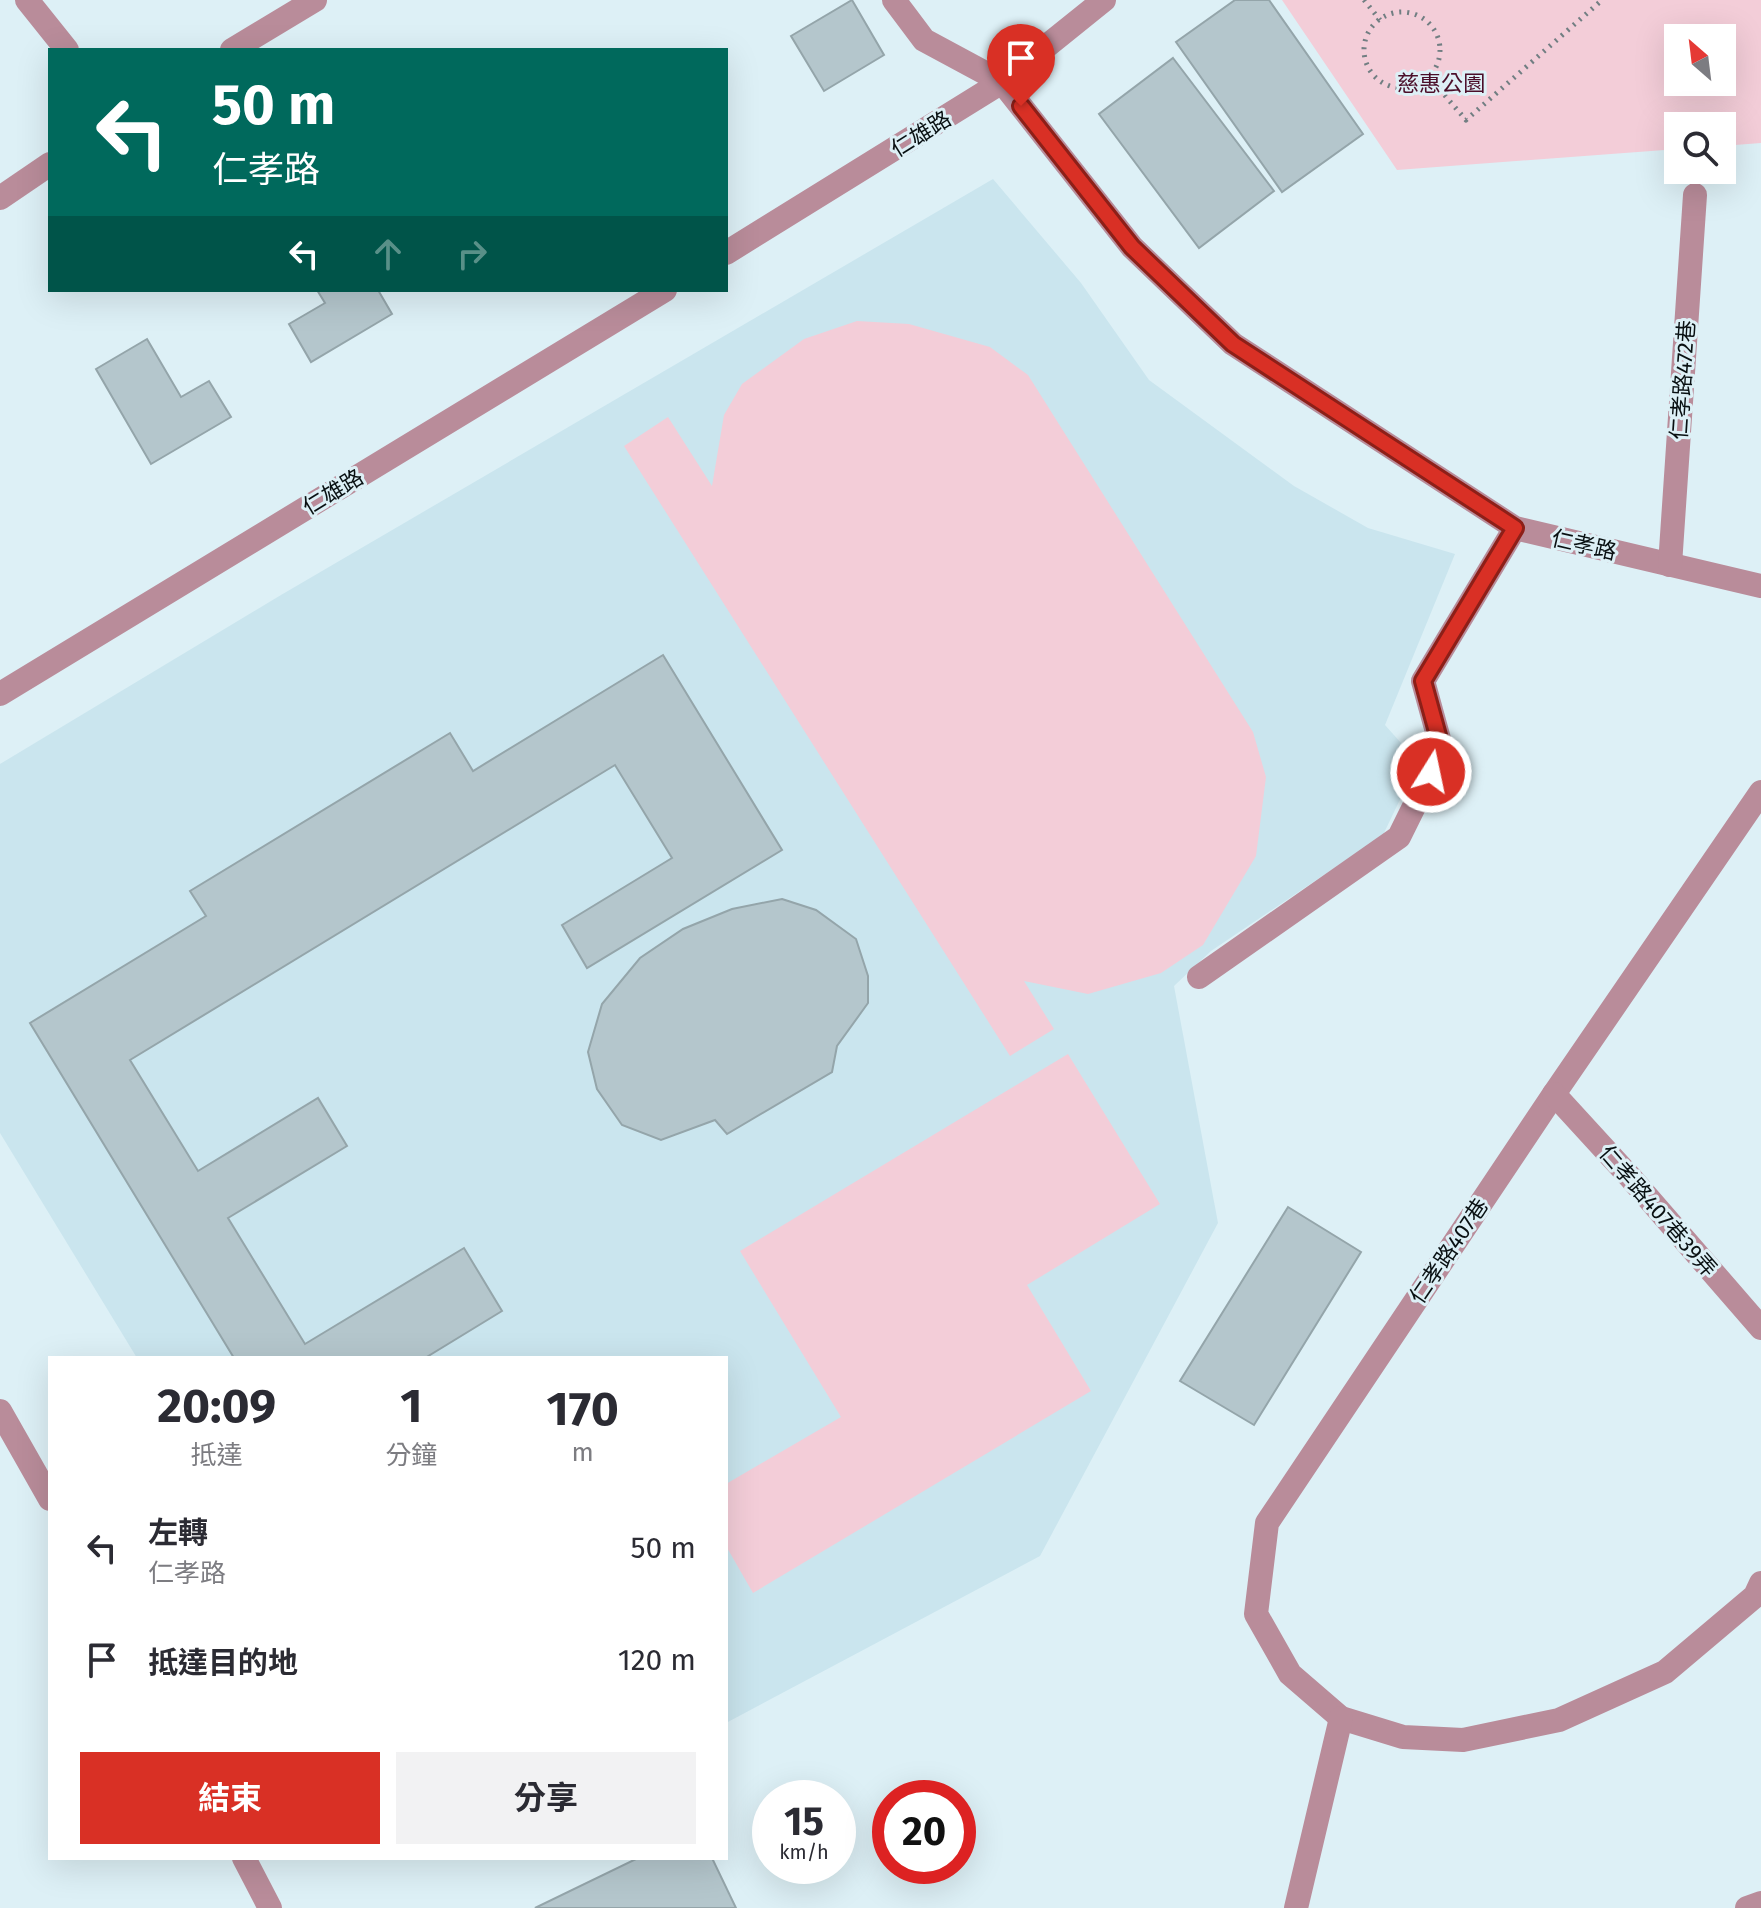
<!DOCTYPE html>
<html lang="zh-TW">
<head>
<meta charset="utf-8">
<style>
  body { margin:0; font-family:"Fira Sans","Noto Sans TC",sans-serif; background:#f2f2f3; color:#2b2b33; height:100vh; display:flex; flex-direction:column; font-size:30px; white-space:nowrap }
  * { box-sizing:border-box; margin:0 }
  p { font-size:26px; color:#7c7c81 }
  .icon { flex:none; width:44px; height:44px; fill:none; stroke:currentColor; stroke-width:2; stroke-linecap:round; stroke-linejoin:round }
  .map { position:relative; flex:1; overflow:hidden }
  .drawer { position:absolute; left:48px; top:1356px; width:680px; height:504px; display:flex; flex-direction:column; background:#fff; border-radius:0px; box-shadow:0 8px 32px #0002 }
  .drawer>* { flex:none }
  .hud { position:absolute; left:48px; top:48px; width:680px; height:244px; border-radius:0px; box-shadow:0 8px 32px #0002; background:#00695c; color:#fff; overflow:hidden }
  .needle { width:52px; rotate:332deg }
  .fabs { position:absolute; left:1664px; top:24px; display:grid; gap:16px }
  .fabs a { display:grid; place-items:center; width:72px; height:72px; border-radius:0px; background:#fff; box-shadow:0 8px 32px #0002; font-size:40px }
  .speed { position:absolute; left:752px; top:1780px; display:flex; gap:16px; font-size:40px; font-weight:700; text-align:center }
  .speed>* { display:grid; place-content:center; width:104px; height:104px; border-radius:50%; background:#fff; box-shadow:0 8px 32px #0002; line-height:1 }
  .speed small { font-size:20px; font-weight:400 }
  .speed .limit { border:12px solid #d22; background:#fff; color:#111 }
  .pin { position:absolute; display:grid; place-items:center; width:68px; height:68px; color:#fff; margin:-82px -34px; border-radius:50% 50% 50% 0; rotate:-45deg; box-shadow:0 0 8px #0007 }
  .pin .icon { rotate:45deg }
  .me { position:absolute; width:88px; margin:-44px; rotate:10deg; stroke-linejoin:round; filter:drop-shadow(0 0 6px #0008) }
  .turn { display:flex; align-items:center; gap:28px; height:168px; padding:0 32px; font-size:36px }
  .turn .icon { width:104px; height:104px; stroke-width:2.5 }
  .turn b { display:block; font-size:56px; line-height:68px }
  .lanes { display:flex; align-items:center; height:76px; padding:0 32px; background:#0003; justify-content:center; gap:40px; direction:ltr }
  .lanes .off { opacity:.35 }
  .eta { display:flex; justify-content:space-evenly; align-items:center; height:136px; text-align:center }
  .eta b { font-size:48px; font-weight:700; line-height:56px }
  .action { display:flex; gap:16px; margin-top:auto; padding:16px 32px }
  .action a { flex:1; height:92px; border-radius:0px; background:#d93025; color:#fff; font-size:32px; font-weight:700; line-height:92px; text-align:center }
  .action a+a { background:#f2f2f3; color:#2b2b33 }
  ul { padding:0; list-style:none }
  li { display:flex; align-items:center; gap:24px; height:112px; padding:0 32px }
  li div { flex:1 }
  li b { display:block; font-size:30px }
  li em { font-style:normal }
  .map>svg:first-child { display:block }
  .built { fill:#cae5ee }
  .green { fill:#f3cdd8; fill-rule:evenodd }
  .building { fill:#b4c6cc; stroke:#94a5aa; stroke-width:2 }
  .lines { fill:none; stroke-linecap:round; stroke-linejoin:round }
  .path { stroke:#717e82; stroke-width:5; stroke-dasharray:2 6; stroke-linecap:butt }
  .minor { stroke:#b98c9a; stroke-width:24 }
  .route-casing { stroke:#8d1f18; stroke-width:20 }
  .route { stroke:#d93025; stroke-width:14 }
  .labels { text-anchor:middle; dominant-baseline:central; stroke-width:6; stroke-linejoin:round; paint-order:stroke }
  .park-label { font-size:22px; fill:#4b0e29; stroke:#ddf0f6 }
  .street-label { font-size:22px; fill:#091012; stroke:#ddf0f6 }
</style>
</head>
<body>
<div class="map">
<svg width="1761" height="1908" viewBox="0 0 1761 1908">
  <rect width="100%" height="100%" fill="#ddf0f6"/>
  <path class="built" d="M993 179 1081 283 1149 380 1294 486 1368 528 1455 554 1385 725 1418 762 1383 835 1211 951 1174 986 1218 1223 1040 1556 726 1723V1358H137L0 1133V764L281 595Z"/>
  <g class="green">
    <path d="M1282 0H1761V143L1722 146V126H1678V149L1397 170ZM1722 38V82H1678V38Z"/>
    <path d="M857 321 909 324 990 347 1028 375 1253 732 1266 777 1256 856 1203 945 1161 973 1088 994 1024 981 1054 1029 1010 1056 624 446 668 417 712 486 724 415 742 384 804 339Z"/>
    <path d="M1068 1054 1160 1204 1027 1285 1091 1391 753 1593 726 1546V1484L841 1417 740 1251Z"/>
  </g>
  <g class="building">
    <path d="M852 0 884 55 824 91 791 36Z"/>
    <path d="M1235 0H1269L1363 134 1282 192 1176 42Z"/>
    <path d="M1173 58 1274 191 1199 248 1099 114Z"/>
    <path d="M317 290H378L392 314 311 362 289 324 325 303Z"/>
    <path d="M147 339 181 397 209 381 231 417 151 464 96 369Z"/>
    <path d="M663 655 782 850 587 968 562 925 672 858 615 765 130 1060 198 1171 318 1098 347 1146 228 1218 305 1344 464 1248 502 1311 425 1358H234L30 1023 206 916 190 891 450 733 473 771Z"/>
    <path d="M782 899 816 910 856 939 868 976V1003L837 1046 832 1072 727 1134 715 1120 661 1140 622 1125 597 1089 588 1052 602 1004 640 958 683 929 732 909Z"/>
    <path d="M1288 1207 1361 1252 1254 1425 1180 1381Z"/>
    <path d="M638 1858H712L736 1908H535Z"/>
  </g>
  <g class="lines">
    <g class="path">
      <path d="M1364 0 1380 20"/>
      <circle cx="1402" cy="50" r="38"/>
      <path d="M1429 77 1466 120 1602 0"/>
    </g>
    <g class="minor">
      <path d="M27 0 67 50"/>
      <path d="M894 0 924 40 1002 82 1132 247 1233 344 1515 528 1761 586"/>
      <path d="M232 50 315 0"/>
      <path d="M0 198 50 164"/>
      <path d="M726 253 1002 82 1104 0"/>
      <path d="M1670 565 1695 195"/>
      <path d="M0 694 665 290"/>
      <path d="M1761 792 1554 1094 1267 1523 1256 1614 1290 1674 1341 1718 1403 1737 1463 1740 1559 1720 1665 1672 1755 1596 1761 1583"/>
      <path d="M1199 977 1399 837 1442 750 1423 681 1515 528"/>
      <path d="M1554 1094 1630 1177 1761 1328"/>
      <path d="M0 1411 50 1499"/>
      <path d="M244 1858 270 1908"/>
      <path d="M1296 1908 1341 1718"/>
      <path d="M1747 1908 1761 1903"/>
    </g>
  </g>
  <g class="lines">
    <g class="route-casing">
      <path id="route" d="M1021 106 1132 247 1233 344 1515 528 1423 681 1442 750 1431 772"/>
    </g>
    <use href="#route" class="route"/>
  </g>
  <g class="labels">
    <g class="park-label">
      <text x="1441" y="83">慈惠公園</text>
    </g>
    <g class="street-label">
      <text transform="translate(921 134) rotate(-32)">仁雄路</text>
      <text transform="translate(1683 380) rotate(-86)">仁孝路472巷</text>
      <text transform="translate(333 492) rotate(-31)">仁雄路</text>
      <text transform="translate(1584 545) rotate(13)">仁孝路</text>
      <text transform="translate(1658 1211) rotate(49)">仁孝路407巷39弄</text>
      <text transform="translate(1449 1251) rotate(-56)">仁孝路407巷</text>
    </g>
  </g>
</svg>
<div class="fabs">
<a><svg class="needle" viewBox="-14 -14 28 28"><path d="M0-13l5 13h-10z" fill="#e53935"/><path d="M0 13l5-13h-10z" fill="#7c7c81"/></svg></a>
<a><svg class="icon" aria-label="search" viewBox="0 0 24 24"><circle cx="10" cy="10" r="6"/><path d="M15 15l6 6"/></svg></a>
</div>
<div class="speed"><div>15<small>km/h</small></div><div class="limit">20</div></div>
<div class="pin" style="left:1021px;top:106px;background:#d93025"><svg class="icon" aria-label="arrive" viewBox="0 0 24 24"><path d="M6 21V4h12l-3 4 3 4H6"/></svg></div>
<svg class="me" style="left:1431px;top:772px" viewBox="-20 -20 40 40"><circle r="17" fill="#d93025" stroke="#fff" stroke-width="3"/><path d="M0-11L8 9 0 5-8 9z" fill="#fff"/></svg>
<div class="hud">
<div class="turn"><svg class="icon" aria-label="left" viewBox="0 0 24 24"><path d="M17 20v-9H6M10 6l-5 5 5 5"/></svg><div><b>50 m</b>仁孝路</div></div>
<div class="lanes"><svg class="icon" aria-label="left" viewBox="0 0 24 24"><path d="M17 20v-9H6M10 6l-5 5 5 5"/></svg><svg class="icon off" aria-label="ahead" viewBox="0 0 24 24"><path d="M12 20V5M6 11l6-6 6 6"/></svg><svg class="icon off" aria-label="right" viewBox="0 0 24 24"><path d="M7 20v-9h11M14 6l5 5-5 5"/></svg></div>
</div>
<section class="drawer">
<div class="eta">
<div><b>20:09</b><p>抵達</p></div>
<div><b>1</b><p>分鐘</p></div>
<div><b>170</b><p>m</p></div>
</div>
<ul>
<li><svg class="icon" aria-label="left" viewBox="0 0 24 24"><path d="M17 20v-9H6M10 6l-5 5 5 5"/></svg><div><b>左轉</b><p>仁孝路</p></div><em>50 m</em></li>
<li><svg class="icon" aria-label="arrive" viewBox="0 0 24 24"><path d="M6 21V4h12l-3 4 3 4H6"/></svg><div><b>抵達目的地</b></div><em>120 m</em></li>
</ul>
<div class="action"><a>結束</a><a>分享</a></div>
</section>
</div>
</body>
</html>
